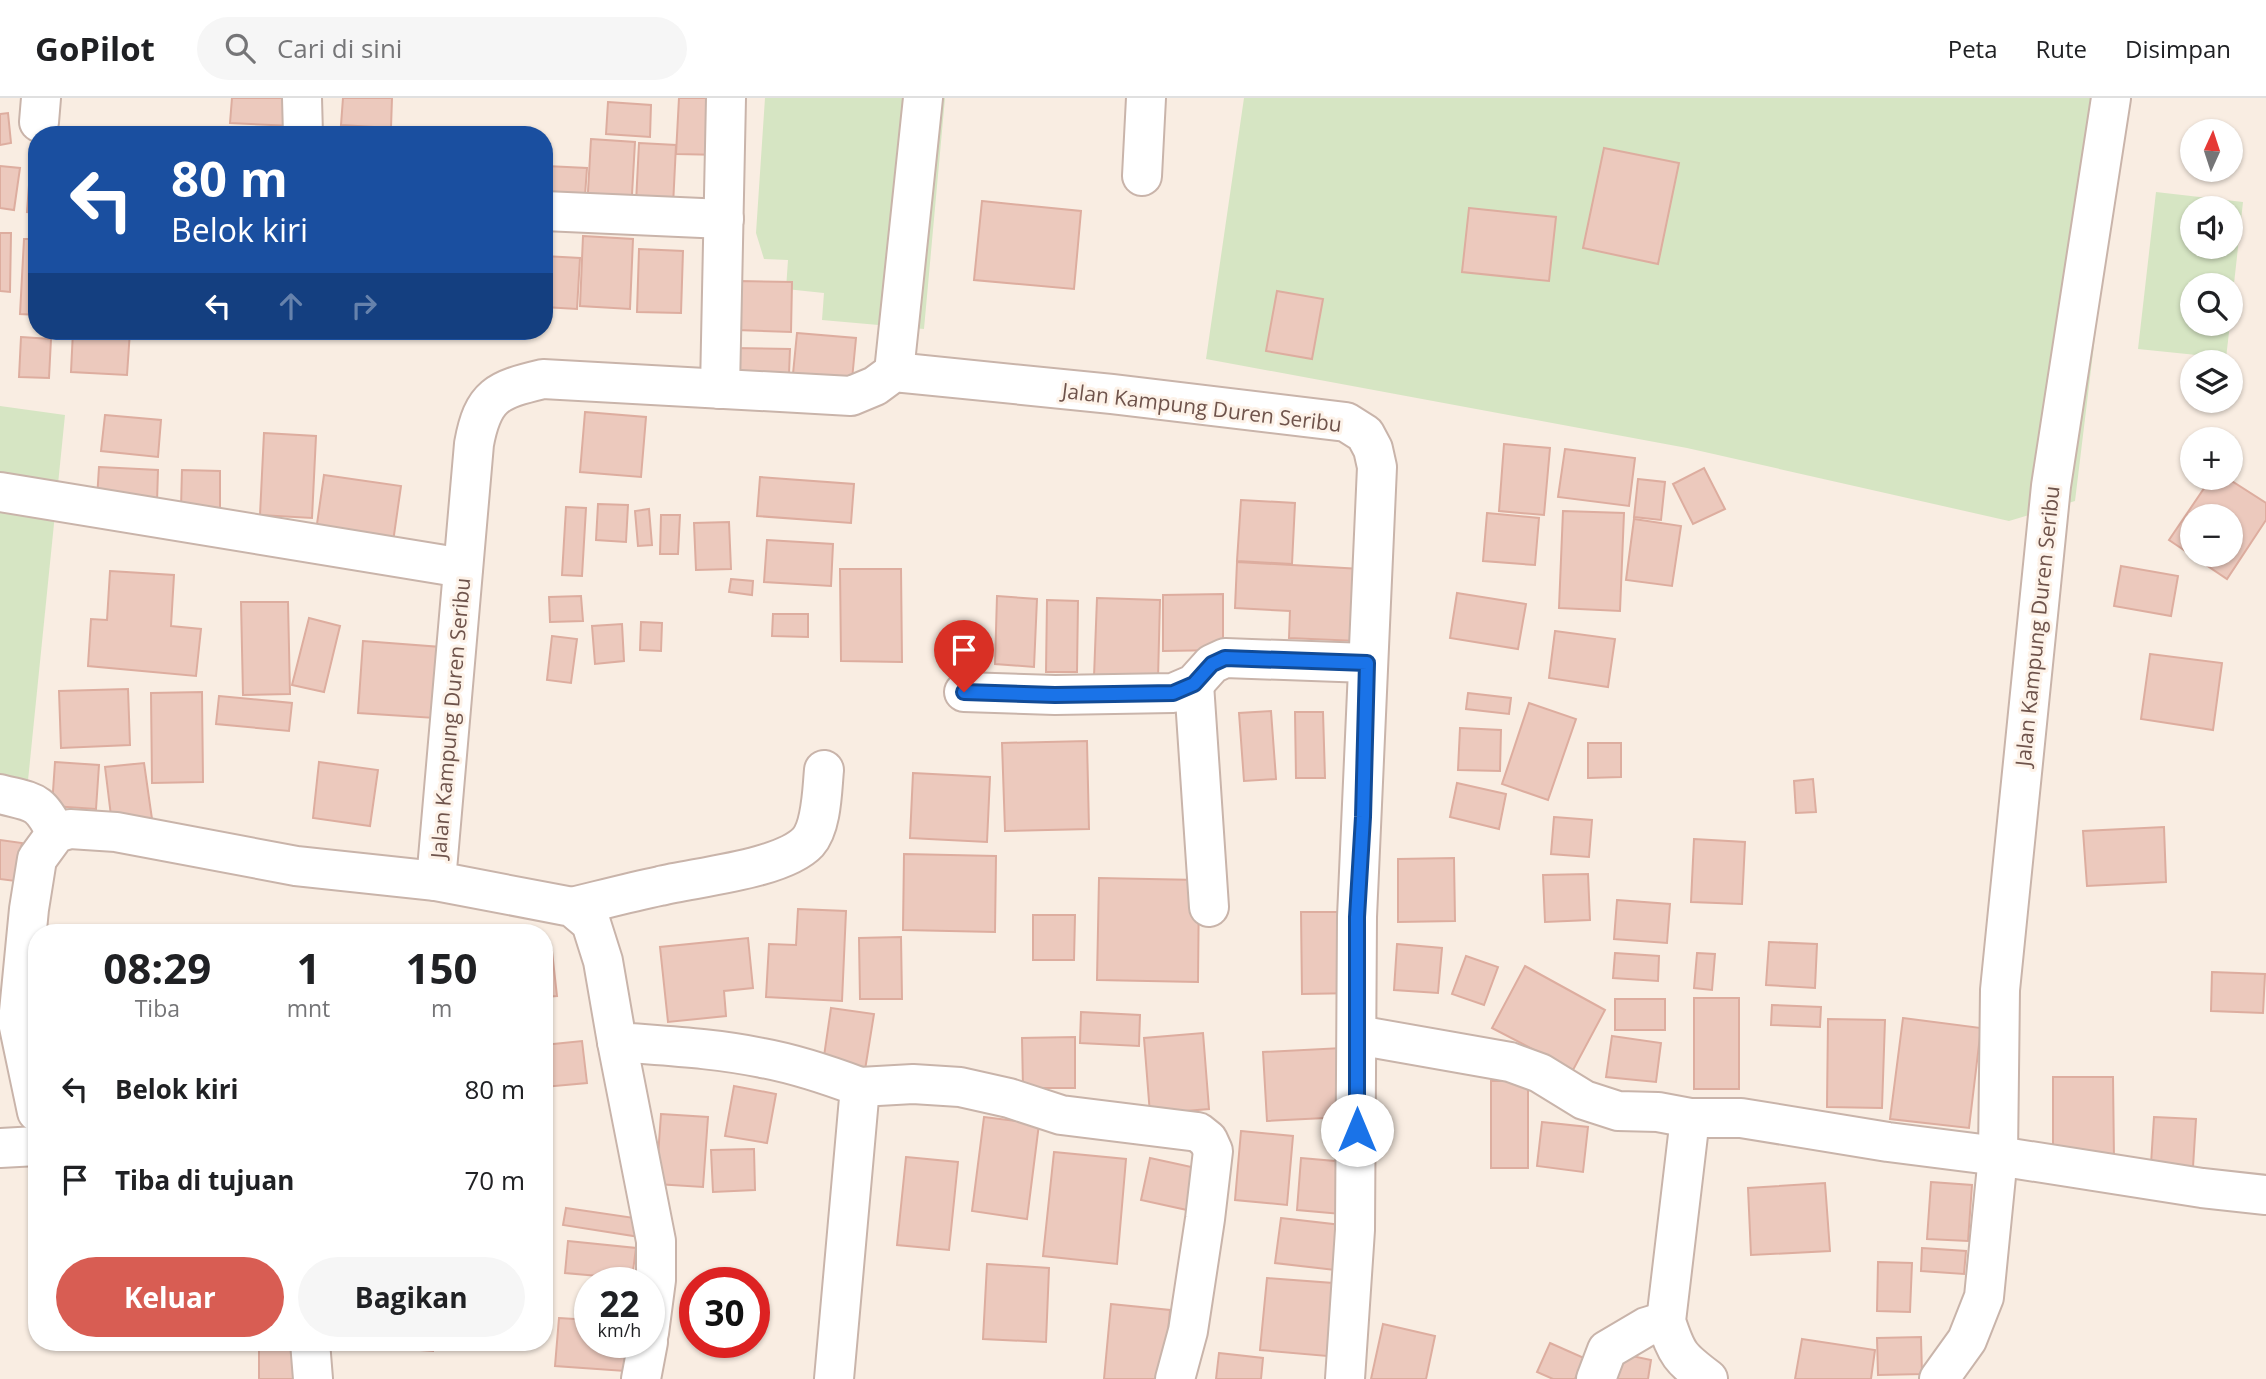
<!DOCTYPE html>
<html lang="id">
<head>
<meta charset="utf-8">
<style>
  body { margin:0; font-family:"Open Sans",sans-serif; background:#f6f6f6; color:#202124; height:100vh; display:flex; flex-direction:column; font-size:26px; white-space:nowrap }
  * { box-sizing:border-box; margin:0 }
  p { font-size:23px; color:#757577 }
  .icon { flex:none; width:38px; height:38px; fill:none; stroke:currentColor; stroke-width:2; stroke-linecap:round; stroke-linejoin:round }
  .map { position:relative; flex:1; overflow:hidden }
  .panel { position:absolute; left:28px; top:826px; width:525px; height:427px; display:flex; flex-direction:column; background:#fff; border-radius:28px; box-shadow:0 2px 5px #0004 }
  .panel>* { flex:none }
  .top-card { position:absolute; left:28px; top:28px; width:525px; height:214px; border-radius:28px; box-shadow:0 2px 5px #0004; background:#1a4fa0; color:#fff; overflow:hidden }
  .needle { width:46px; rotate:3deg }
  .fabs { position:absolute; left:2180px; top:21px; display:grid; gap:14px }
  .fabs a { display:grid; place-items:center; width:63px; height:63px; border-radius:50%; background:#fff; box-shadow:0 2px 5px #0004; font-size:35px }
  .speed { position:absolute; left:574px; top:1169px; display:flex; gap:14px; font-size:35px; font-weight:700; text-align:center }
  .speed>* { display:grid; place-content:center; width:91px; height:91px; border-radius:50%; background:#fff; box-shadow:0 2px 5px #0004; line-height:1 }
  .speed small { font-size:18px; font-weight:400 }
  .speed .limit { border:10px solid #d22; background:#fff; color:#111 }
  .pin { position:absolute; display:grid; place-items:center; width:60px; height:60px; color:#fff; margin:-72px -30px; border-radius:50% 50% 50% 0; rotate:-45deg; box-shadow:0 0 7px #0007 }
  .pin .icon { rotate:45deg }
  .me { position:absolute; width:77px; margin:-38px; rotate:0deg; stroke-linejoin:round; filter:drop-shadow(0 0 5px #0008) }
  .turn { display:flex; align-items:center; gap:24px; height:147px; padding:0 28px; font-size:32px }
  .turn .icon { width:91px; height:91px; stroke-width:2.5 }
  .turn b { display:block; font-size:49px; line-height:60px }
  .lanes { display:flex; align-items:center; height:66px; padding:0 28px; background:#0003; justify-content:center; gap:35px; direction:ltr }
  .lanes .off { opacity:.35 }
  .eta { display:flex; justify-content:space-evenly; align-items:center; height:119px; text-align:center }
  .eta b { font-size:42px; font-weight:700; line-height:49px }
  .cta { display:flex; gap:14px; margin-top:auto; padding:14px 28px }
  .cta a { flex:1; height:80px; border-radius:42px; background:#d85d53; color:#fff; font-size:28px; font-weight:700; line-height:80px; text-align:center }
  .cta a+a { background:#f6f6f6; color:#202124 }
  ul { padding:0; list-style:none }
  li { display:flex; align-items:center; gap:21px; height:91px; padding:0 28px }
  li div { flex:1 }
  li b { display:block; font-size:26px }
  li em { font-style:normal }
  header { display:flex; align-items:center; gap:42px; box-sizing:border-box; height:98px; padding:0 35px; background:#fff; border-bottom:2px solid #e0e0e0 }
  header strong { font-size:33px }
  nav { display:flex; gap:38px; margin-inline-start:auto; font-size:24px }
  .search { width:490px; height:63px; background:#f6f6f6; display:flex; align-items:center; gap:18px; box-sizing:border-box; padding:0 24px; border-radius:38px; color:#757577; font-size:26px }
  .map>svg:first-child { display:block }
  .green { fill:#d6e5c3; fill-rule:evenodd }
  .building { fill:#ecc9bd; stroke:#ddad9f; stroke-width:2; fill-rule:evenodd }
  .lines { fill:none; stroke-linecap:round; stroke-linejoin:round }
  .minor-casing { stroke:#c9b4aa; stroke-width:42 }
  .minor { stroke:#fff; stroke-width:38 }
  .route-casing { stroke:#114b97; stroke-width:18 }
  .route { stroke:#1a73e8; stroke-width:12 }
  .labels { text-anchor:middle; dominant-baseline:central; stroke-width:6; stroke-linejoin:round; paint-order:stroke }
  .street-label { font-size:21px; fill:#6e534b; stroke:#fdf2e8 }
</style>
</head>
<body>
<header>
<strong>GoPilot</strong>
<div class="search"><svg class="icon" aria-label="search" viewBox="0 0 24 24"><circle cx="10" cy="10" r="6"/><path d="M15 15l6 6"/></svg>Cari di sini</div>
<nav><a>Peta</a><a>Rute</a><a>Disimpan</a></nav>
</header>
<div class="map">
<svg width="2266" height="1281" viewBox="0 0 2266 1281">
  <rect width="100%" height="100%" fill="#f9ede2"/>
  <g class="green">
    <path d="M765 0H945L924 231 822 222 824 195 786 191 788 162 764 161 756 135Z"/>
    <path d="M1244 0H2124L2075 403 2009 423 1687 350 1206 261Z"/>
    <path d="M2156 94 2243 104 2231 213V187H2193V226H2230L2226 260 2138 251ZM2193 110H2231V149H2193Z"/>
    <path d="M0 308 65 317 25 712 0 710Z"/>
  </g>
  <g class="building">
    <path d="M232 0H294L293 28 230 25Z"/>
    <path d="M343 0H392L391 30 341 27Z"/>
    <path d="M679 0H725L723 57 676 56Z"/>
    <path d="M608 4 651 7 650 39 606 36Z"/>
    <path d="M8 15 11 45 0 47V16Z"/>
    <path d="M409 29 444 30V37H409Z"/>
    <path d="M591 41 635 44 631 114 587 111Z"/>
    <path d="M639 45 676 47 673 108 636 105Z"/>
    <path d="M32 47H37V115L27 114Z"/>
    <path d="M1604 50 1679 65 1658 166 1583 150Z"/>
    <path d="M0 68 20 70 14 112 0 110Z"/>
    <path d="M546 68 587 70 584 111 544 108Z"/>
    <path d="M982 103 1081 113 1074 191 974 182Z"/>
    <path d="M1469 110 1556 119 1549 183 1462 174Z"/>
    <path d="M0 135H11L10 194 0 193Z"/>
    <path d="M583 138 633 141 630 211 580 208Z"/>
    <path d="M24 141H37V217L20 216Z"/>
    <path d="M639 151 683 153 681 215 637 214Z"/>
    <path d="M544 158 580 160 577 211 544 209Z"/>
    <path d="M739 183 792 184 791 234 737 232Z"/>
    <path d="M1277 193 1323 201 1312 261 1266 253Z"/>
    <path d="M73 233H130L127 277 71 274Z"/>
    <path d="M797 235 856 240 851 292 792 286Z"/>
    <path d="M21 239 51 241 49 280 19 279Z"/>
    <path d="M733 250 790 251 789 276 733 274Z"/>
    <path d="M585 314 646 319 641 379 580 374Z"/>
    <path d="M105 317 161 322 158 359 101 353Z"/>
    <path d="M264 335 316 338 312 420 260 417Z"/>
    <path d="M1504 346 1550 350 1544 417 1499 413Z"/>
    <path d="M1565 351 1635 360 1629 408 1558 399Z"/>
    <path d="M99 369 158 372 157 404 97 401Z"/>
    <path d="M1704 370 1725 411 1693 426 1673 386Z"/>
    <path d="M182 372 220 373V412L181 410Z"/>
    <path d="M324 377 401 388 392 451 315 440Z"/>
    <path d="M760 379 854 386 851 425 757 418Z"/>
    <path d="M2211 380H2227L2266 405V422L2227 481 2169 442ZM2193 418H2231V457H2193Z"/>
    <path d="M1638 381 1665 384 1661 422 1634 419Z"/>
    <path d="M1241 402 1295 405 1292 466 1237 463Z"/>
    <path d="M598 406 628 407 626 444 596 442Z"/>
    <path d="M566 409 586 410 582 478 562 477Z"/>
    <path d="M649 411 652 447 638 448 635 413Z"/>
    <path d="M1563 413 1624 415 1620 513 1559 510Z"/>
    <path d="M1487 415 1539 420 1535 467 1483 463Z"/>
    <path d="M661 417H680L678 456H660Z"/>
    <path d="M1634 421 1681 428 1672 488 1626 482Z"/>
    <path d="M729 424 731 471 696 472 694 425Z"/>
    <path d="M767 442 833 446 831 488 764 484Z"/>
    <path d="M1237 464 1361 471 1357 543 1289 540 1290 513 1235 510Z"/>
    <path d="M2121 468 2178 478 2171 518 2114 508Z"/>
    <path d="M840 471H901L902 564 841 563Z"/>
    <path d="M110 473 174 477 171 528 201 531 196 578 88 568 91 521 107 522Z"/>
    <path d="M731 481 753 483 752 497 729 494Z"/>
    <path d="M1457 495 1526 506 1518 551 1450 540Z"/>
    <path d="M1223 496V552L1163 553V497Z"/>
    <path d="M581 498 583 523 550 524 549 499Z"/>
    <path d="M997 498 1037 501 1034 569 995 566Z"/>
    <path d="M1097 500 1160 502 1158 581 1094 579Z"/>
    <path d="M1047 502 1078 503 1077 574H1046Z"/>
    <path d="M241 504H288L290 596 243 597Z"/>
    <path d="M773 516H808V539L772 538Z"/>
    <path d="M309 520 340 528 324 594 292 587Z"/>
    <path d="M641 524 662 525 661 553 640 552Z"/>
    <path d="M622 526 624 563 595 566 592 528Z"/>
    <path d="M1555 533 1615 541 1608 589 1549 580Z"/>
    <path d="M552 538 577 541 571 585 547 582Z"/>
    <path d="M363 543 441 549 435 620 358 615Z"/>
    <path d="M2150 556 2222 565 2213 632 2141 621Z"/>
    <path d="M128 591 130 647 61 650 59 593Z"/>
    <path d="M202 594 203 684 152 685 151 595Z"/>
    <path d="M1468 595 1511 600 1509 616 1466 611Z"/>
    <path d="M219 598 292 605 289 633 216 626Z"/>
    <path d="M1529 605 1576 621 1548 702 1502 686Z"/>
    <path d="M1271 613 1276 681 1244 683 1239 615Z"/>
    <path d="M1295 614H1323L1325 680H1296Z"/>
    <path d="M1460 630 1501 632 1500 673 1458 672Z"/>
    <path d="M1087 643 1089 731 1005 733 1002 645Z"/>
    <path d="M1588 645H1621V679L1588 680Z"/>
    <path d="M55 664 99 667 96 711 52 708Z"/>
    <path d="M319 664 378 672 370 728 313 720Z"/>
    <path d="M144 665 152 721 112 726 105 669Z"/>
    <path d="M913 675 990 679 987 744 910 740Z"/>
    <path d="M1813 681 1816 714 1796 715 1794 683Z"/>
    <path d="M1457 685 1506 696 1499 731 1450 719Z"/>
    <path d="M1554 719 1592 722 1589 759 1551 756Z"/>
    <path d="M2164 729 2166 784 2087 788 2083 733Z"/>
    <path d="M1694 741 1745 744 1742 806 1691 804Z"/>
    <path d="M0 742 22 745 15 783 0 781Z"/>
    <path d="M904 756 996 758 995 834 903 832Z"/>
    <path d="M1454 760 1455 823 1398 824V761Z"/>
    <path d="M1588 776 1590 822 1545 824 1543 777Z"/>
    <path d="M1099 780 1199 782 1198 884 1097 882Z"/>
    <path d="M1617 802 1670 806 1667 845 1614 841Z"/>
    <path d="M798 811 846 813 842 903 766 899 769 846 796 847Z"/>
    <path d="M1301 814H1356L1357 895 1302 896Z"/>
    <path d="M1033 817H1075L1074 862H1033Z"/>
    <path d="M901 839 902 901H860L859 840Z"/>
    <path d="M748 840 753 890 724 893 726 918 668 924 660 849Z"/>
    <path d="M1769 844 1817 846 1815 890 1766 887Z"/>
    <path d="M1397 846 1442 850 1438 895 1394 892Z"/>
    <path d="M552 853 557 898 544 899V854Z"/>
    <path d="M1615 855 1659 858 1658 883 1613 880Z"/>
    <path d="M1697 855 1715 856 1712 892 1694 890Z"/>
    <path d="M1466 858 1498 869 1484 907 1452 896Z"/>
    <path d="M1525 868 1605 912 1573 972 1492 930Z"/>
    <path d="M2212 874 2265 876 2263 915 2211 913Z"/>
    <rect x="1694" y="900" width="45" height="91"/>
    <rect x="1615" y="901" width="50" height="31"/>
    <path d="M1772 907 1821 909 1820 929 1771 927Z"/>
    <path d="M831 910 874 916 864 978 822 972Z"/>
    <path d="M1081 914 1140 917 1139 948 1080 945Z"/>
    <path d="M1903 920 1981 930 1969 1030 1890 1021Z"/>
    <path d="M1828 921 1885 922 1882 1010 1827 1009Z"/>
    <path d="M1203 935 1209 1011 1150 1016 1144 940Z"/>
    <path d="M1612 938 1661 945 1656 984 1606 979Z"/>
    <path d="M1075 939V990H1023L1022 940Z"/>
    <path d="M582 943 587 985 544 989V947Z"/>
    <path d="M1342 950 1345 1019 1267 1023 1263 954Z"/>
    <path d="M2053 979H2113L2114 1063H2053Z"/>
    <rect x="1491" y="983" width="37" height="87"/>
    <path d="M734 988 776 996 767 1045 725 1038Z"/>
    <path d="M661 1016 708 1019 703 1089 656 1086Z"/>
    <path d="M984 1019 1039 1026 1027 1121 972 1113Z"/>
    <path d="M2154 1019 2196 1021 2193 1069 2151 1066Z"/>
    <path d="M1542 1024 1588 1029 1583 1074 1537 1068Z"/>
    <path d="M1241 1033 1293 1038 1287 1107 1235 1102Z"/>
    <path d="M754 1051 755 1092 713 1094 711 1052Z"/>
    <path d="M1054 1054 1126 1061 1117 1166 1043 1158Z"/>
    <path d="M906 1059 958 1064 949 1152 897 1147Z"/>
    <path d="M1150 1060 1196 1070 1187 1112 1141 1102Z"/>
    <path d="M1301 1060 1346 1064 1341 1116 1297 1112Z"/>
    <path d="M1931 1084 1972 1087 1968 1143 1927 1141Z"/>
    <path d="M1825 1085 1830 1153 1751 1157 1748 1090Z"/>
    <path d="M566 1110 648 1122 646 1140 563 1127Z"/>
    <path d="M1281 1120 1350 1128 1344 1173 1275 1165Z"/>
    <path d="M568 1143 636 1150 632 1181 565 1175Z"/>
    <path d="M1922 1150 1966 1153 1964 1176 1921 1173Z"/>
    <path d="M1878 1164 1912 1165 1910 1214 1877 1213Z"/>
    <path d="M987 1166 1049 1170 1046 1244 983 1241Z"/>
    <path d="M1267 1180 1333 1185 1327 1258 1260 1252Z"/>
    <path d="M1111 1206 1170 1212 1164 1281H1104Z"/>
    <path d="M559 1220 590 1222V1244H640L639 1274 555 1268Z"/>
    <path d="M1383 1226 1435 1238 1426 1281H1371Z"/>
    <path d="M1921 1239 1922 1276 1878 1277 1877 1240Z"/>
    <path d="M1802 1241 1875 1252 1871 1281H1795Z"/>
    <rect x="259" y="1244" width="40" height="37"/>
    <path d="M351 1244H433V1253L351 1247Z"/>
    <path d="M1550 1245 1584 1260 1575 1281H1553L1537 1274Z"/>
    <path d="M1613 1254 1651 1262 1648 1281H1607Z"/>
    <path d="M1219 1255 1263 1260 1261 1281H1216Z"/>
  </g>
  <g class="lines">
    <g class="minor-casing">
      <g id="minor">
        <path d="M302 0 303 37"/>
        <path d="M39 24 41 0"/>
        <path d="M1142 78 1146 0"/>
        <path d="M544 113 724 121"/>
        <path d="M894 274 923 0"/>
        <path d="M720 291 726 0"/>
        <path d="M0 394 463 470"/>
        <path d="M1194 586 1209 809"/>
        <path d="M964 594 1055 597 1173 595 1194 586 1212 566 1225 560 1367 565"/>
        <path d="M0 696C34 705 39 701 56 735"/>
        <path d="M572 809C601 802 631 794 660 788 697 779 783 771 808 744 822 728 822 692 824 672"/>
        <path d="M1357 937 1510 964 1540 975 1584 1002 1618 1013 1658 1014 1690 1020H1741L1888 1044 1998 1058 2202 1090 2266 1097"/>
        <path d="M617 944 656 1143V1182L649 1235"/>
        <path d="M860 989 913 986 960 989 1009 1000 1061 1017 1198 1034 1208 1042 1213 1053 1205 1121 1188 1233 1175 1281"/>
        <path d="M37 1014 18 924 29 811 37 761 56 735 70 731 116 734 296 768 436 783"/>
        <path d="M1690 1020 1666 1223C1677 1257 1680 1260 1708 1281"/>
        <path d="M0 1050 37 1048"/>
        <path d="M310 1244 313 1281"/>
        <path d="M641 1281 648 1244"/>
        <path d="M834 1281 860 989C828 977 795 966 762 960 714 950 665 948 617 944L603 863 591 825 572 809 436 783 474 346C483 297 497 292 543 281L851 298 875 288 894 274 1112 296 1346 324 1365 336 1373 351 1377 369 1357 819 1355 1132 1345 1281"/>
        <path d="M1596 1281 1607 1252 1646 1229 1666 1223"/>
        <path d="M1939 1281 1967 1242 1984 1199 1998 1058 2000 892 2051 388 2111 0"/>
      </g>
    </g>
    <use href="#minor" class="minor"/>
  </g>
  <g class="lines">
    <g class="route-casing">
      <path id="route" d="M964 594 1055 597 1173 595 1194 586 1212 566 1225 560 1367 565 1363 719 1357 819V1032"/>
    </g>
    <use href="#route" class="route"/>
  </g>
  <g class="labels">
    <g class="street-label">
      <text transform="translate(1202 309) rotate(7)">Jalan Kampung Duren Seribu</text>
      <text transform="translate(2037 528) rotate(-84)">Jalan Kampung Duren Seribu</text>
      <text transform="translate(450 620) rotate(-85)">Jalan Kampung Duren Seribu</text>
    </g>
  </g>
</svg>
<div class="fabs">
<a><svg class="needle" viewBox="-14 -14 28 28"><path d="M0-13l5 13h-10z" fill="#e53935"/><path d="M0 13l5-13h-10z" fill="#757577"/></svg></a>
<a><svg class="icon" aria-label="sound" viewBox="0 0 24 24"><path d="M4 9h4l5-4v14l-5-4H4zM17 9q2 3 0 6"/></svg></a>
<a><svg class="icon" aria-label="search" viewBox="0 0 24 24"><circle cx="10" cy="10" r="6"/><path d="M15 15l6 6"/></svg></a>
<a><svg class="icon" aria-label="layers" viewBox="0 0 24 24"><path d="M12 4l9 5-9 5-9-5zM3 14l9 5 9-5"/></svg></a>
<a>+</a>
<a>−</a>
</div>
<div class="speed"><div>22<small>km/h</small></div><div class="limit">30</div></div>
<div class="pin" style="left:964px;top:594px;background:#d93025"><svg class="icon" aria-label="arrive" viewBox="0 0 24 24"><path d="M6 21V4h12l-3 4 3 4H6"/></svg></div>
<svg class="me" style="left:1357px;top:1032px" viewBox="-20 -20 40 40"><circle r="19" fill="#fff"/><path d="M0-13L10 11 0 6-10 11z" fill="#1a73e8"/></svg>
<div class="top-card">
<div class="turn"><svg class="icon" aria-label="left" viewBox="0 0 24 24"><path d="M17 20v-9H6M10 6l-5 5 5 5"/></svg><div><b>80 m</b>Belok kiri</div></div>
<div class="lanes"><svg class="icon" aria-label="left" viewBox="0 0 24 24"><path d="M17 20v-9H6M10 6l-5 5 5 5"/></svg><svg class="icon off" aria-label="ahead" viewBox="0 0 24 24"><path d="M12 20V5M6 11l6-6 6 6"/></svg><svg class="icon off" aria-label="right" viewBox="0 0 24 24"><path d="M7 20v-9h11M14 6l5 5-5 5"/></svg></div>
</div>
<section class="panel">
<div class="eta">
<div><b>08:29</b><p>Tiba</p></div>
<div><b>1</b><p>mnt</p></div>
<div><b>150</b><p>m</p></div>
</div>
<ul>
<li><svg class="icon" aria-label="left" viewBox="0 0 24 24"><path d="M17 20v-9H6M10 6l-5 5 5 5"/></svg><div><b>Belok kiri</b></div><em>80 m</em></li>
<li><svg class="icon" aria-label="arrive" viewBox="0 0 24 24"><path d="M6 21V4h12l-3 4 3 4H6"/></svg><div><b>Tiba di tujuan</b></div><em>70 m</em></li>
</ul>
<div class="cta"><a>Keluar</a><a>Bagikan</a></div>
</section>
</div>
</body>
</html>
